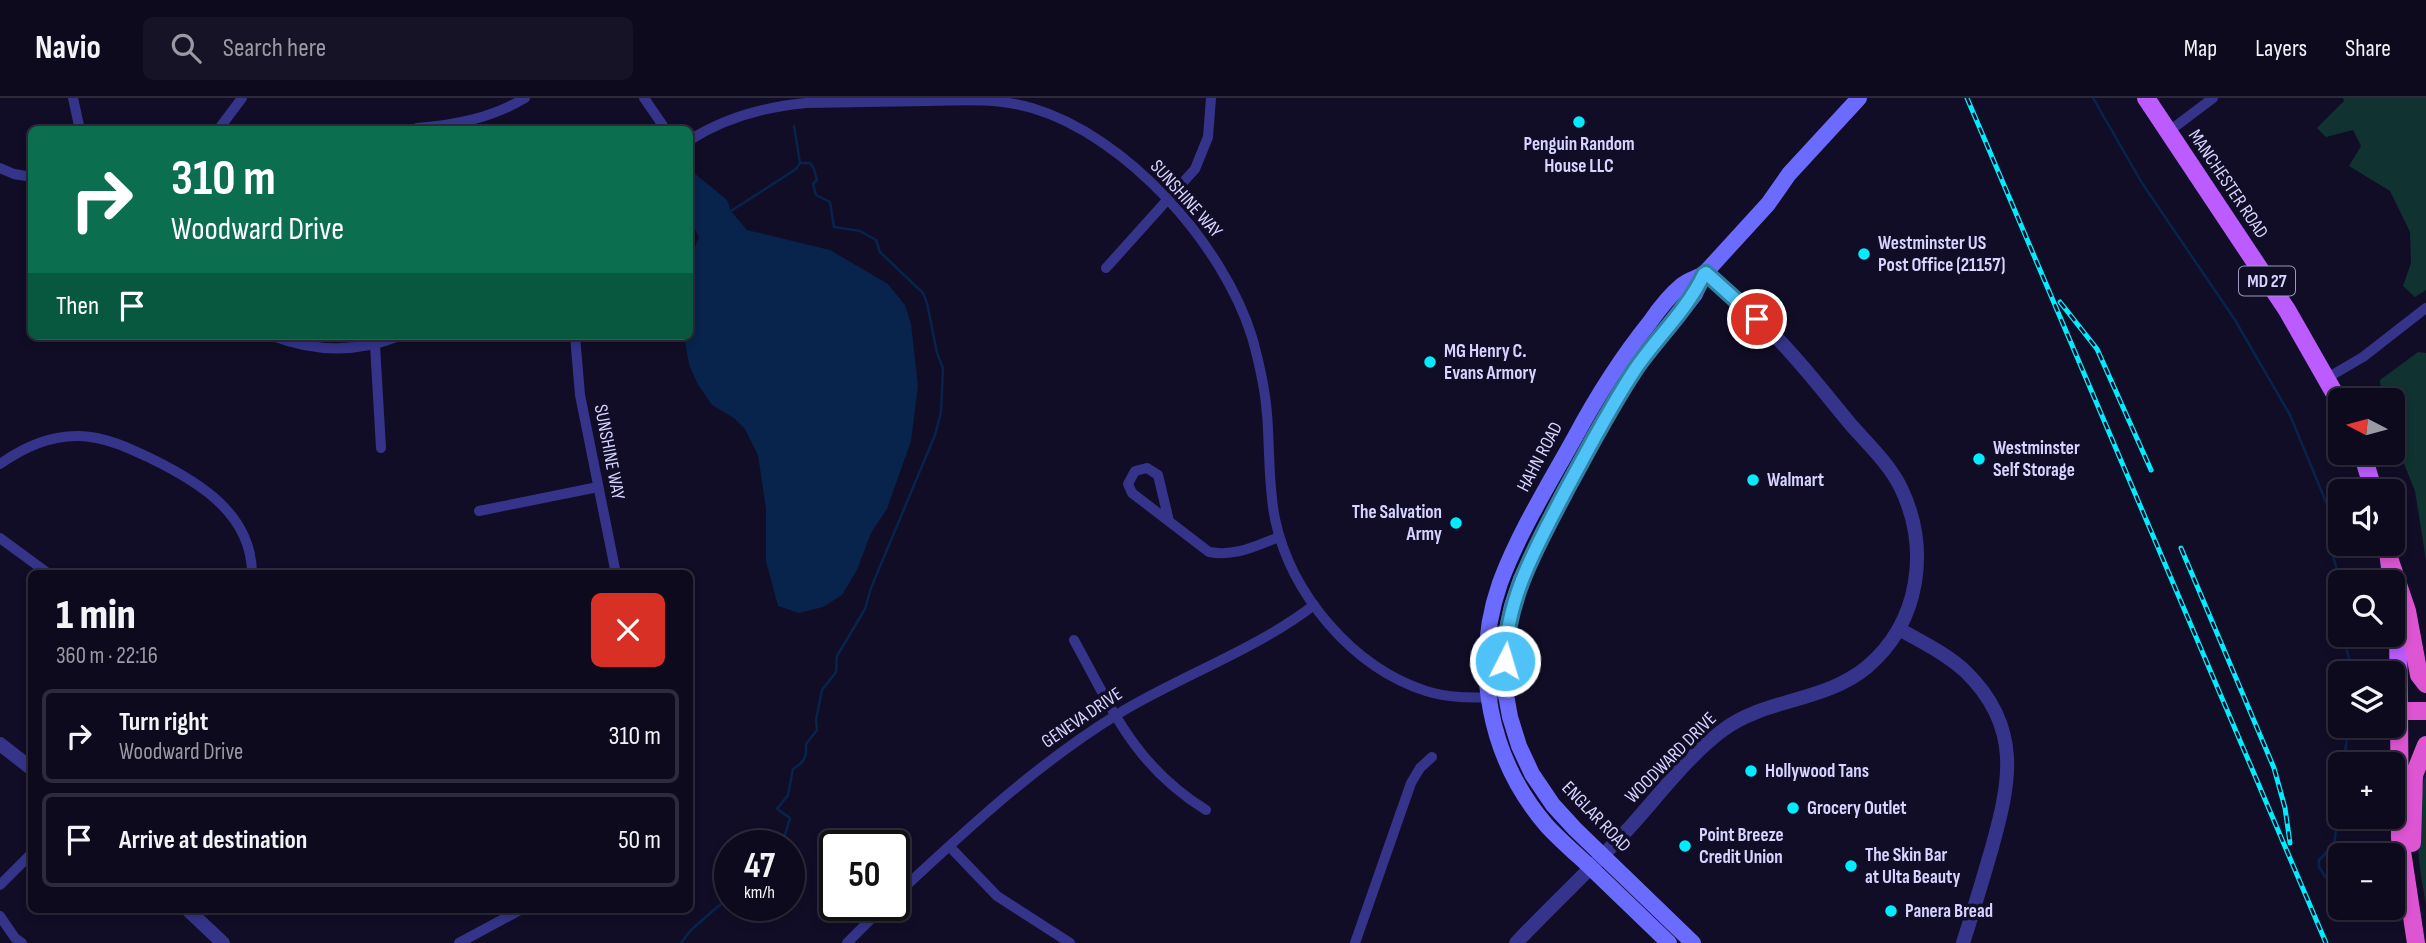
<!DOCTYPE html>
<html lang="en">
<head>
<meta charset="utf-8">
<style>
  body { margin:0; font-family:"Sofia Sans Condensed",sans-serif; background:#161326; color:#f1f3f6; height:100vh; display:flex; flex-direction:column; font-size:26px; white-space:nowrap }
  * { box-sizing:border-box; margin:0 }
  p { font-size:23px; color:#9a9aa4 }
  .icon { flex:none; width:38px; height:38px; fill:none; stroke:currentColor; stroke-width:2; stroke-linecap:round; stroke-linejoin:round }
  .map { position:relative; flex:1; overflow:hidden }
  .sheet { position:absolute; left:28px; top:472px; width:665px; height:343px; display:flex; flex-direction:column; background:#0d0a1d; border-radius:10px; box-shadow:0 4px 10px #0003,0 0 0 2px #2d2b3b }
  .sheet>* { flex:none }
  .hud { position:absolute; left:28px; top:28px; width:665px; height:214px; border-radius:10px; box-shadow:0 4px 10px #0003,0 0 0 2px #2d2b3b; background:#0b6e4f; color:#fff; overflow:hidden }
  .needle { width:46px; rotate:276deg }
  .controls { position:absolute; left:2328px; top:290px; display:grid; gap:14px }
  .controls a { display:grid; place-items:center; width:77px; height:77px; border-radius:10px; background:#0d0a1d; box-shadow:0 4px 10px #0003,0 0 0 2px #2d2b3b; font-size:35px }
  .speed { position:absolute; left:714px; top:732px; display:flex; gap:14px; font-size:35px; font-weight:700; text-align:center }
  .speed>* { display:grid; place-content:center; width:91px; height:91px; border-radius:50%; background:#0d0a1d; box-shadow:0 4px 10px #0003,0 0 0 2px #2d2b3b; line-height:1 }
  .speed small { font-size:18px; font-weight:400 }
  .speed .limit { border:4px solid #111; border-radius:10px; background:#fff; color:#111 }
  .pin { position:absolute; display:grid; place-items:center; width:60px; height:60px; color:#fff; margin:-30px; border:4px solid #fff; border-radius:50%; box-shadow:0 2px 7px #0007 }
  .me { position:absolute; width:77px; margin:-38px; rotate:5deg; stroke-linejoin:round; filter:drop-shadow(0 0 5px #0008) }
  .turn { display:flex; align-items:center; gap:24px; height:147px; padding:0 28px; font-size:32px }
  .turn .icon { width:91px; height:91px; stroke-width:2.5 }
  .turn b { display:block; font-size:49px; line-height:60px }
  .then { display:flex; align-items:center; height:66px; padding:0 28px; background:#0003; gap:14px; font-size:26px }
  .round { display:grid; place-items:center; flex:none; width:74px; height:74px; border-radius:10px; background:#161326 }
  .summary { display:flex; align-items:center; justify-content:space-between; height:119px; padding:0 28px }
  h1 { font-size:42px; font-weight:800; line-height:52px }
  ul { padding:0; list-style:none }
  li { display:flex; align-items:center; gap:21px; height:94px; margin:0 14px 10px; padding:0 14px; border:4px solid #2d2b3b; border-radius:10px }
  li div { flex:1 }
  li b { display:block; font-size:26px }
  li em { font-style:normal }
  header { display:flex; align-items:center; gap:42px; box-sizing:border-box; height:98px; padding:0 35px; background:#0d0a1d; border-bottom:2px solid #2d2b3b }
  header strong { font-size:33px }
  nav { display:flex; gap:38px; margin-inline-start:auto; font-size:24px }
  .search { width:490px; height:63px; background:#161326; display:flex; align-items:center; gap:18px; box-sizing:border-box; padding:0 24px; border-radius:10px; color:#9a9aa4; font-size:26px }
  .map>svg:first-child { display:block }
  .green { fill:#103230 }
  .water { fill:#08234c }
  .lines { fill:none; stroke-linecap:round; stroke-linejoin:round }
  .stream { stroke:#08234c; stroke-width:2.5 }
  .minor { stroke:#35348a; stroke-width:10 }
  .tertiary { stroke:#35348a; stroke-width:14 }
  .secondary { stroke:#6b6cff; stroke-width:16 }
  .primary { stroke:#bc5bff; stroke-width:18 }
  .trunk { stroke:#de55d4; stroke-width:18 }
  .rail-casing { stroke:#00edff; stroke-width:5 }
  .rail { stroke:#110d27; stroke-width:2.5; stroke-dasharray:8; stroke-linecap:butt }
  .route-casing { stroke:#337fa1; stroke-width:18 }
  .route { stroke:#4fc3f7; stroke-width:12 }
  .poi-dot { fill:#00edff; stroke:#110d27; stroke-width:2.5 }
  .labels { text-anchor:middle; dominant-baseline:central; stroke-width:7; stroke-linejoin:round; paint-order:stroke }
  .shield { fill:#110d27; stroke:#9c98be; stroke-width:2 }
  .shield-label { font-size:18px; font-weight:bold; fill:#d7d4ff }
  .poi-label { font-size:19px; font-weight:bold; fill:#d7d4ff; stroke:#110d27; text-anchor:start }
  .street-label { font-size:19px; fill:#d7d4ff; stroke:#110d27 }
</style>
</head>
<body>
<header>
<strong>Navio</strong>
<div class="search"><svg class="icon" aria-label="search" viewBox="0 0 24 24"><circle cx="10" cy="10" r="6"/><path d="M15 15l6 6"/></svg>Search here</div>
<nav><a>Map</a><a>Layers</a><a>Share</a></nav>
</header>
<div class="map">
<svg width="2426" height="845" viewBox="0 0 2426 845">
  <rect width="100%" height="100%" fill="#110d27"/>
  <g class="green">
    <path d="M2343 0H2426V192L2415 199 2403 188 2411 165 2410 134 2390 93 2349 68 2361 48 2353 32 2326 39 2317 30 2344 3Z"/>
    <path d="M2418 254 2426 255V462L2415 393 2392 336V303H2382L2380 282Z"/>
    <path d="M2426 673V806C2416 755 2414 724 2426 673Z"/>
  </g>
  <path class="water" d="M693 74 727 102 731 113 747 132 830 152 888 186 905 207 911 226 918 288 911 343 887 411 871 435 857 472 842 497 823 509 799 515 778 508 766 463V411L758 357 745 331 734 320 712 307 697 285 689 266 684 238H690V161L699 139 690 122V76Z"/>
  <g class="lines">
    <g class="stream">
      <path d="M2093 0 2142 85 2235 222 2290 317 2326 404 2336 417 2333 458 2341 485"/>
      <path d="M731 113 796 71 800 65"/>
      <path d="M2343 537 2353 576"/>
      <path d="M2343 667 2349 628"/>
      <path d="M2340 677V696"/>
      <path d="M2340 700 2334 747 2319 762V769L2340 801"/>
      <path d="M782 747 790 720 777 711 788 697 793 671C804 664 807 660 806 646L817 632 816 622 822 592 836 574 837 558 865 511 871 490 935 337 941 314 943 270 937 255 927 205 923 195 880 154 876 142 860 133 834 129 830 104 816 97 813 86 817 82 814 71 810 65H800L794 28"/>
      <path d="M681 845 691 832 730 798"/>
    </g>
    <g class="minor">
      <path d="M73 0 80 32"/>
      <path d="M644 0 666 32"/>
      <path d="M417 30C456 27 491 20 525 0"/>
      <path d="M218 32 242 0"/>
      <path d="M2168 34 2213 0"/>
      <path d="M690 42C726 19 764 9 806 5 846 4 887 4 927 3 963 2 998 0 1032 10 1127 38 1223 146 1252 239 1259 264 1265 290 1267 316 1270 352 1268 386 1275 421 1291 496 1352 569 1426 593 1448 600 1471 600 1494 599"/>
      <path d="M0 70 14 76 32 79"/>
      <path d="M1106 170 1195 71 1208 39 1211 0"/>
      <path d="M273 238C315 254 357 255 399 238"/>
      <path d="M575 238 580 297 616 476"/>
      <path d="M375 247 381 350"/>
      <path d="M2327 280 2363 259 2426 210"/>
      <path d="M0 366C24 349 50 337 80 338 106 339 129 350 152 361 199 384 252 416 252 476"/>
      <path d="M479 413 598 389"/>
      <path d="M1169 423 1158 377 1147 370 1135 373 1128 386 1132 395 1209 454C1235 459 1256 448 1279 439"/>
      <path d="M0 440 49 476"/>
      <path d="M1074 542C1113 613 1135 668 1206 712"/>
      <path d="M950 749 997 798 1070 845"/>
      <path d="M0 787 32 755"/>
      <path d="M894 799C965 733 1035 667 1118 616 1182 577 1254 553 1314 507"/>
      <path d="M0 818 15 840 22 845"/>
      <path d="M459 845 520 812"/>
      <path d="M847 845 885 807"/>
      <path d="M1355 845 1411 685 1420 670 1432 659"/>
    </g>
    <g class="tertiary">
      <path d="M1899 531C1922 544 1947 556 1966 574 2023 630 2010 685 1991 753 1982 784 1973 814 1963 845"/>
      <path d="M0 646 32 671"/>
      <path d="M188 812 223 845"/>
      <path d="M1516 845C1554 805 1594 768 1631 728 1660 696 1688 658 1723 632 1766 600 1825 604 1867 569 1920 524 1930 451 1901 390 1890 367 1869 347 1852 328 1826 297 1801 264 1773 236 1751 215 1728 195 1706 175"/>
    </g>
    <g class="secondary">
      <path d="M1669 845C1642 819 1616 794 1589 768 1575 755 1560 742 1547 728 1489 661 1471 568 1500 485 1519 434 1549 386 1575 339 1597 298 1621 260 1650 224 1659 211 1669 198 1681 188 1687 182 1697 180 1704 176"/>
      <path d="M1693 845 1575 731 1553 707 1532 676 1519 648 1510 619 1504 586 1505 541 1512 508 1521 481 1550 423 1595 337 1636 270 1695 196 1704 176 1768 106 1789 76 1859 0"/>
    </g>
    <g class="primary">
      <path d="M2146 0 2287 212 2340 305"/>
      <path d="M2362 355 2374 394"/>
      <path d="M2387 446 2398 533 2399 613"/>
    </g>
    <g class="trunk">
      <path d="M2389 460 2407 513 2419 577 2426 586"/>
      <path d="M2412 745 2414 677 2426 647"/>
      <path d="M2416 845 2400 740 2399 613H2426"/>
    </g>
    <g class="rail-casing">
      <g id="rail">
        <path d="M1967 0 2326 845"/>
        <path d="M2060 204 2097 251 2151 372"/>
        <path d="M2181 450 2274 670 2285 710 2290 745"/>
      </g>
    </g>
    <use href="#rail" class="rail"/>
  </g>
  <g class="lines">
    <g class="route-casing">
      <path id="route" d="M1505 563C1506 499 1538 446 1567 390 1589 350 1610 309 1636 270 1658 238 1687 212 1704 176L1706 175 1757 221"/>
    </g>
    <use href="#route" class="route"/>
  </g>
  <g class="poi-dot">
    <circle cx="1579" cy="24" r="7"/>
    <circle cx="1864" cy="156" r="7"/>
    <circle cx="1430" cy="264" r="7"/>
    <circle cx="1979" cy="361" r="7"/>
    <circle cx="1753" cy="382" r="7"/>
    <circle cx="1456" cy="425" r="7"/>
    <circle cx="1751" cy="673" r="7"/>
    <circle cx="1793" cy="710" r="7"/>
    <circle cx="1685" cy="748" r="7"/>
    <circle cx="1851" cy="768" r="7"/>
    <circle cx="1891" cy="813" r="7"/>
  </g>
  <g class="labels">
    <rect class="shield" x="2239" y="168.5" width="56" height="29" rx="5"/>
    <g class="shield-label">
      <text x="2267" y="183">MD 27</text>
    </g>
    <g class="poi-label">
      <text x="1579" y="46" text-anchor="middle">Penguin Random<tspan x="1579" dy="22">House LLC</tspan></text>
      <text x="1878" y="145">Westminster US<tspan x="1878" dy="22">Post Office (21157)</tspan></text>
      <text x="1444" y="253">MG Henry C.<tspan x="1444" dy="22">Evans Armory</tspan></text>
      <text x="1993" y="350">Westminster<tspan x="1993" dy="22">Self Storage</tspan></text>
      <text x="1767" y="382">Walmart</text>
      <text x="1442" y="414" text-anchor="end">The Salvation<tspan x="1442" dy="22">Army</tspan></text>
      <text x="1765" y="673">Hollywood Tans</text>
      <text x="1807" y="710">Grocery Outlet</text>
      <text x="1699" y="737">Point Breeze<tspan x="1699" dy="22">Credit Union</tspan></text>
      <text x="1865" y="757">The Skin Bar<tspan x="1865" dy="22">at Ulta Beauty</tspan></text>
      <text x="1905" y="813">Panera Bread</text>
    </g>
    <g class="street-label">
      <text transform="translate(2228 86) rotate(56)">MANCHESTER ROAD</text>
      <text transform="translate(1186 101) rotate(48)">SUNSHINE WAY</text>
      <text transform="translate(609 354) rotate(79)">SUNSHINE WAY</text>
      <text transform="translate(1540 359) rotate(-62)">HAHN ROAD</text>
      <text transform="translate(1082 620) rotate(-34)">GENEVA DRIVE</text>
      <text transform="translate(1671 660) rotate(-45)">WOODWARD DRIVE</text>
      <text transform="translate(1596 719) rotate(46)">ENGLAR ROAD</text>
    </g>
  </g>
</svg>
<div class="controls">
<a><svg class="needle" viewBox="-14 -14 28 28"><path d="M0-13l5 13h-10z" fill="#e53935"/><path d="M0 13l5-13h-10z" fill="#9a9aa4"/></svg></a>
<a><svg class="icon" aria-label="sound" viewBox="0 0 24 24"><path d="M4 9h4l5-4v14l-5-4H4zM17 9q2 3 0 6"/></svg></a>
<a><svg class="icon" aria-label="search" viewBox="0 0 24 24"><circle cx="10" cy="10" r="6"/><path d="M15 15l6 6"/></svg></a>
<a><svg class="icon" aria-label="layers" viewBox="0 0 24 24"><path d="M12 4l9 5-9 5-9-5zM3 14l9 5 9-5"/></svg></a>
<a>+</a>
<a>−</a>
</div>
<div class="speed"><div>47<small>km/h</small></div><div class="limit">50</div></div>
<div class="pin" style="left:1757px;top:221px;background:#d93025"><svg class="icon" aria-label="arrive" viewBox="0 0 24 24"><path d="M6 21V4h12l-3 4 3 4H6"/></svg></div>
<svg class="me" style="left:1505px;top:563px" viewBox="-20 -20 40 40"><circle r="17" fill="#4fc3f7" stroke="#fff" stroke-width="3"/><path d="M0-11L8 9 0 5-8 9z" fill="#fff"/></svg>
<div class="hud">
<div class="turn"><svg class="icon" aria-label="right" viewBox="0 0 24 24"><path d="M7 20v-9h11M14 6l5 5-5 5"/></svg><div><b>310 m</b>Woodward Drive</div></div>
<div class="then">Then<svg class="icon" aria-label="arrive" viewBox="0 0 24 24"><path d="M6 21V4h12l-3 4 3 4H6"/></svg></div>
</div>
<section class="sheet">
<div class="summary"><div><h1>1 min</h1><p>360 m · 22:16</p></div><a class="round" style="background:#d93025;color:#fff"><svg class="icon" aria-label="close" viewBox="0 0 24 24"><path d="M6 6l12 12M18 6L6 18"/></svg></a></div>
<ul>
<li><svg class="icon" aria-label="right" viewBox="0 0 24 24"><path d="M7 20v-9h11M14 6l5 5-5 5"/></svg><div><b>Turn right</b><p>Woodward Drive</p></div><em>310 m</em></li>
<li><svg class="icon" aria-label="arrive" viewBox="0 0 24 24"><path d="M6 21V4h12l-3 4 3 4H6"/></svg><div><b>Arrive at destination</b></div><em>50 m</em></li>
</ul>
</section>
</div>
</body>
</html>
